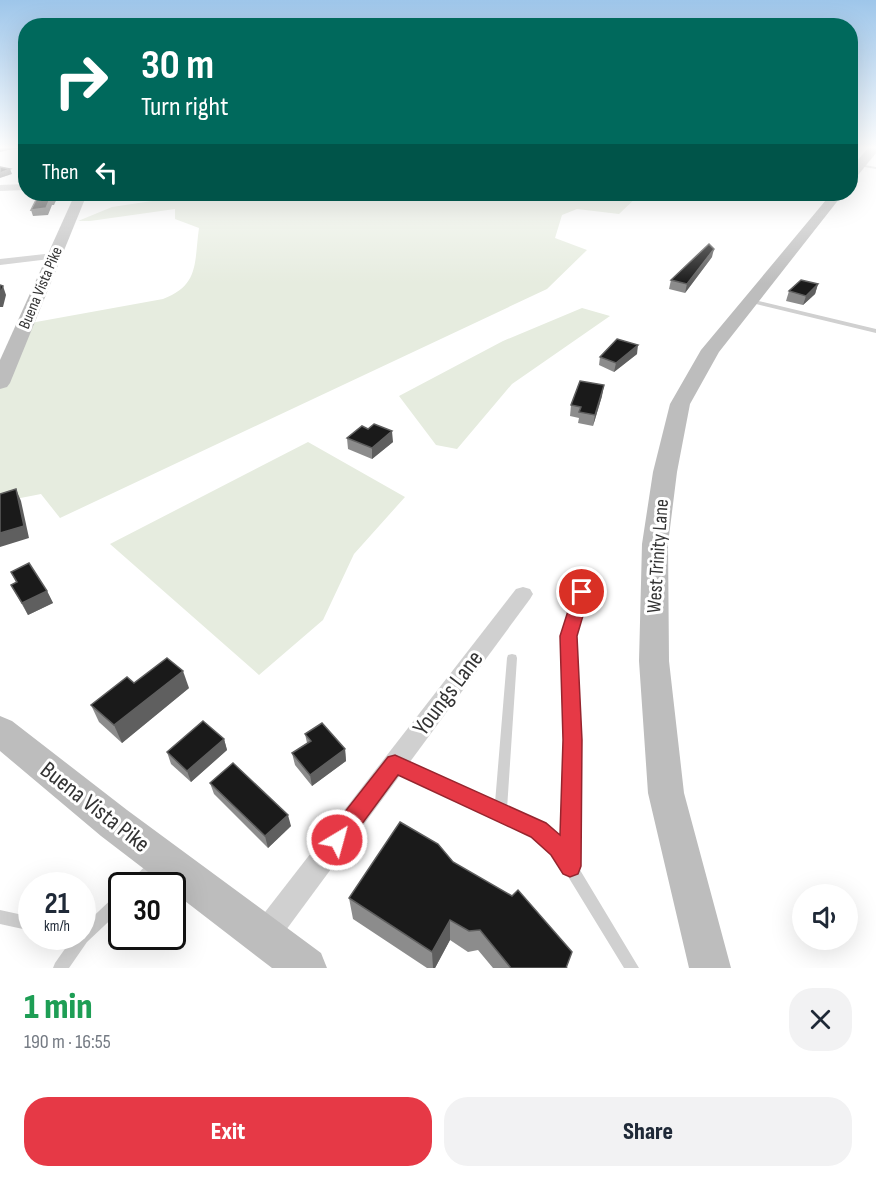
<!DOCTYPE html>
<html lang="en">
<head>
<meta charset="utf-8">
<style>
  body { margin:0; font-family:"Sofia Sans Condensed",sans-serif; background:#f2f2f3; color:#1f2937; height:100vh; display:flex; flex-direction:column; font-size:22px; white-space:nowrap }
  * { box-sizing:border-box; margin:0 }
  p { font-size:20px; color:#747a83 }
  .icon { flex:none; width:33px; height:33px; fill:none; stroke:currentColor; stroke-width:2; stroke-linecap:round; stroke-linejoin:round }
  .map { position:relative; height:968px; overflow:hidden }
  .side { display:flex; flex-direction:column; background:#fff; flex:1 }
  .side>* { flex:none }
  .guide { position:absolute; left:18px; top:18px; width:840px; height:183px; border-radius:24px; box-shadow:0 6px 24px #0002; background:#00695c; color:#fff; overflow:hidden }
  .buttons { position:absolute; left:792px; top:884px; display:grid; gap:12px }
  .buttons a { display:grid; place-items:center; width:66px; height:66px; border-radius:50%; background:#fff; box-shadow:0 6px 24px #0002; font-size:30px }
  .speed { position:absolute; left:18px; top:872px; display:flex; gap:12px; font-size:30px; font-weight:700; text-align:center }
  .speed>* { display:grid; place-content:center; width:78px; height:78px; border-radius:50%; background:#fff; box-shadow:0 6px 24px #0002; line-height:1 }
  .speed small { font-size:15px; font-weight:400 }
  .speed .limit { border:3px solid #111; border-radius:9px; background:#fff; color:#111 }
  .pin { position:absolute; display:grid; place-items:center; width:51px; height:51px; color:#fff; margin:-26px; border:3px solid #fff; border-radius:50%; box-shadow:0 2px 6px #0007 }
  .me { position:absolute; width:66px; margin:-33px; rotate:37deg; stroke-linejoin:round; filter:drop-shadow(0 0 4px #0008) }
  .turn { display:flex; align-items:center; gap:21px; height:126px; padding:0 24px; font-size:27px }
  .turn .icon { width:78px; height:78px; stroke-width:2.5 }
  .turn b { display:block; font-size:42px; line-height:51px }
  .then { display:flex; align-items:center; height:57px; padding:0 24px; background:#0003; gap:12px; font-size:22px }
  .round { display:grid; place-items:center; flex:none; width:63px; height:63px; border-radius:24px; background:#f2f2f3 }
  .headline { display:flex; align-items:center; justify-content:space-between; height:102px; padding:0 24px }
  h1 { font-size:36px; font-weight:800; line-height:45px; color:#1e9e55 }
  .cta { display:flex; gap:12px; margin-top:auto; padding:12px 24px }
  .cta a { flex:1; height:69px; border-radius:24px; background:#e63946; color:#fff; font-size:24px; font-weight:800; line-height:69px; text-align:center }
  .cta a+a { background:#f2f2f3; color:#1f2937 }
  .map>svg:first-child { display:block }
  .green { fill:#e6ecdf }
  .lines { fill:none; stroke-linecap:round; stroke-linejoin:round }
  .service { fill:#d0d0d0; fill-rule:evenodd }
  .minor { fill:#d0d0d0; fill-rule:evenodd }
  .secondary { fill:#bdbdbd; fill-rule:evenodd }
  .wall { fill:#8c8c8c }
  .shaded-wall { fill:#5f5f5f }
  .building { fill:#1a1a1a; stroke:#5f5f5f; stroke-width:1.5 }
  .route { fill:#e63946; stroke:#96252e; stroke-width:1.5 }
  .labels { text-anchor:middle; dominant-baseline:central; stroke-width:6; stroke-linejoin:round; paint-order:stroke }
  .far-street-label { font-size:16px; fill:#333; stroke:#fff }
  .street-label { font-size:20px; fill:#333; stroke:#fff }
  .near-street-label { font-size:24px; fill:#333; stroke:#fff }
</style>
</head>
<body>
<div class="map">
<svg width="876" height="968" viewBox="0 0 876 968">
  <rect width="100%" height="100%" fill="#fff"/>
  <g class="green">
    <path d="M199 194H640L619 214 577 209 562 215 555 238 587 250 547 289 60 518 41 494 0 502V383L25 324 163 299C200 285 194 262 199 228L175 219V209L90 221H78L112 207Z"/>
    <path d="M582 308 610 316 512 384 457 449 436 445 399 396 503 341Z"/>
    <path d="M308 442 405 497 354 554 323 620 259 675 110 544Z"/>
  </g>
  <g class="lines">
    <g class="service">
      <path d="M859 164 876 167V169L859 166Z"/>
      <path d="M750 299 876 329V333L748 302 747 301Z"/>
      <path d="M582 588 585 589 587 592 573 636 578 740 577 865 639 968H624L553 852 534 834 393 769 391 765 393 761 397 760 495 803 507 658 508 655 512 654 516 655 517 658 507 809 544 826 564 844 566 740 563 636 577 592 579 589Z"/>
      <path d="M156 859 161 861 163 866 161 871 147 885H130C134 876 147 863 156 859Z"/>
      <path d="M122 892V909L87 942 69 968H53L55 963 74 936H82V927L117 894Z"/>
      <path d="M0 910 32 917V931L0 924Z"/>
    </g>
    <g class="minor">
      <path d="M26 184V190L0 191V185Z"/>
      <path d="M54 253 59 256 58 258 0 265V259Z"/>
      <path d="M523 587 530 589 533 594 530 599 275 945 265 949 255 945 251 935 255 925 516 589Z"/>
    </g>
    <g class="secondary">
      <path d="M868 148H876V153L854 180 850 181V169Z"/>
      <path d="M75 194H87L10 383 7 387 0 389V360Z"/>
      <path d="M831 194H843L719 352 690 404 677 472 668 544 669 661 684 793 731 968H689L648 793 639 661 642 544 653 472 670 404 701 350Z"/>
      <path d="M0 716 12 721 127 810 321 953 327 968H272L172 891V885H165L101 836 0 751Z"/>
    </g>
  </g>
  <g class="wall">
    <path d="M712 257 685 293 669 289 671 280Z"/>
    <path d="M818 284 815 294 803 305 786 301 789 291Z"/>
    <path d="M637 354 614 372 599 365 600 357Z"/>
    <path d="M602 396 593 426 578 423 579 418 570 416 571 405Z"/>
    <path d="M347 438 393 442 372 459 348 449Z"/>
    <path d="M11 572 47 591 53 603 28 615 11 585 16 582Z"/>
    <path d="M134 683 189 688 122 743 99 722 91 705Z"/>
    <path d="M305 734 345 749 346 761 312 786 295 765 292 753 307 743Z"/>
    <path d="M224 739 227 750 191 782 171 764 167 752Z"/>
    <path d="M210 783 291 826 268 848 214 794Z"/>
    <path d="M453 862 568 968H493L478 950 468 952 450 940 435 968H427L353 919 349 898Z"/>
  </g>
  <g class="shaded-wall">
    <path d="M0 148H26L8 150 0 152Z"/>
    <path d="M10 169 12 174 0 178V173Z"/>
    <path d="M55 194H59L54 205H52L48 215 33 216 31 210 50 199Z"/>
    <path d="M714 249 712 257 685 293 687 284Z"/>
    <path d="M818 284 815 294 803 305 806 296Z"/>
    <path d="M3 286 6 295 3 307H0V295Z"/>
    <path d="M638 345 637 354 614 372 616 363Z"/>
    <path d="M604 385 602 396 593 426 595 415Z"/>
    <path d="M392 431 393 442 372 459V448Z"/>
    <path d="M16 489 21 501 29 538 0 547V533Z"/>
    <path d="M47 591 53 603 28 615 22 603Z"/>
    <path d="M183 671 189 688 122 743 114 725Z"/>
    <path d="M224 739 227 750 191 782 187 771Z"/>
    <path d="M345 749 346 761 312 786 310 775Z"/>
    <path d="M288 815 291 826 268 848 265 836Z"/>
    <path d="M450 920V940L435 968H433L432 952Z"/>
  </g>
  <g class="building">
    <path d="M0 167 10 169 0 173Z"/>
    <path d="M39 194H55L53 199H50L46 208 31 210Z"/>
    <path d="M709 244 714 249 687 284 671 280Z"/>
    <path d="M801 280 818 284 806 296 789 291Z"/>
    <path d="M0 285 3 286 0 295Z"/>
    <path d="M617 339 638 345 616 363 600 357Z"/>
    <path d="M580 381 604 385 595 415 579 412 581 407 571 405Z"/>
    <path d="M374 424 392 431 372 448 347 438 362 426 368 429Z"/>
    <path d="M16 489 24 526 0 533V494Z"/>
    <path d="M29 563 47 591 22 603 11 585 17 582 11 572Z"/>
    <path d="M167 658 183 671 114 725 91 705 127 677 134 683Z"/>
    <path d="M203 721 224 739 187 771 167 752Z"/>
    <path d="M322 723 345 749 310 775 292 753 311 741 305 734Z"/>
    <path d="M233 763 288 815 265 836 210 783Z"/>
    <path d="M400 822 438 844 453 862 512 896 518 890 572 952 566 968H511L480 930 469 931 450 920 432 952 349 898Z"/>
  </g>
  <linearGradient id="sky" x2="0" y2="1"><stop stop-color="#9ec6ea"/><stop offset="0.52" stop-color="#fff"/><stop offset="1" stop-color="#fff" stop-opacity="0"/></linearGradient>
  <rect width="876" height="284" fill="url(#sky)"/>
  <path class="route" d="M582 586 587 588 590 592 577 636 582 740 581 866 578 874 570 877 563 874 551 855 531 837 398 775 345 847 337 850 329 847 326 840 329 832 388 757 395 755 546 823 560 835 563 740 560 636 574 592 576 588Z"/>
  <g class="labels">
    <g class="far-street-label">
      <text transform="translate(41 288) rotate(-67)">Buena Vista Pike</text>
    </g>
    <g class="street-label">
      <text transform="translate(658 556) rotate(-86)">West Trinity Lane</text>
    </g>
    <g class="near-street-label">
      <text transform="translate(448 693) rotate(-53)">Youngs Lane</text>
      <text transform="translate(95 807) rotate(38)">Buena Vista Pike</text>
    </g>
  </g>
</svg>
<div class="buttons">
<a><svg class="icon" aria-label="sound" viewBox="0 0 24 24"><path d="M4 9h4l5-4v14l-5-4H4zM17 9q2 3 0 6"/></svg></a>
</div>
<div class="speed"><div>21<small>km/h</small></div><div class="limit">30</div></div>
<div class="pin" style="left:582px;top:592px;background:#d93025"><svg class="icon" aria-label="arrive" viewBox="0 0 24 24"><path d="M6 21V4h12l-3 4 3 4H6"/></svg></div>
<svg class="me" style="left:337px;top:840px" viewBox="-20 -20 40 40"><circle r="17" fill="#e63946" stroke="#fff" stroke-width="3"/><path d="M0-11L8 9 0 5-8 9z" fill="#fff"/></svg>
<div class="guide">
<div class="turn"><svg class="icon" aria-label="right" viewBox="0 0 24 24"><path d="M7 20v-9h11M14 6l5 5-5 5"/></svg><div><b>30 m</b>Turn right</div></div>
<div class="then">Then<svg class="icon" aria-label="left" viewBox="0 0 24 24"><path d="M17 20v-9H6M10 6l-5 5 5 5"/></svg></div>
</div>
</div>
<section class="side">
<div class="headline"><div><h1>1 min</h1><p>190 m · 16:55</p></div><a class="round"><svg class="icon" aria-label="close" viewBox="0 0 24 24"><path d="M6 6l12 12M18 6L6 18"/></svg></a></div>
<div class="cta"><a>Exit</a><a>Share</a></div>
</section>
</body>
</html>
